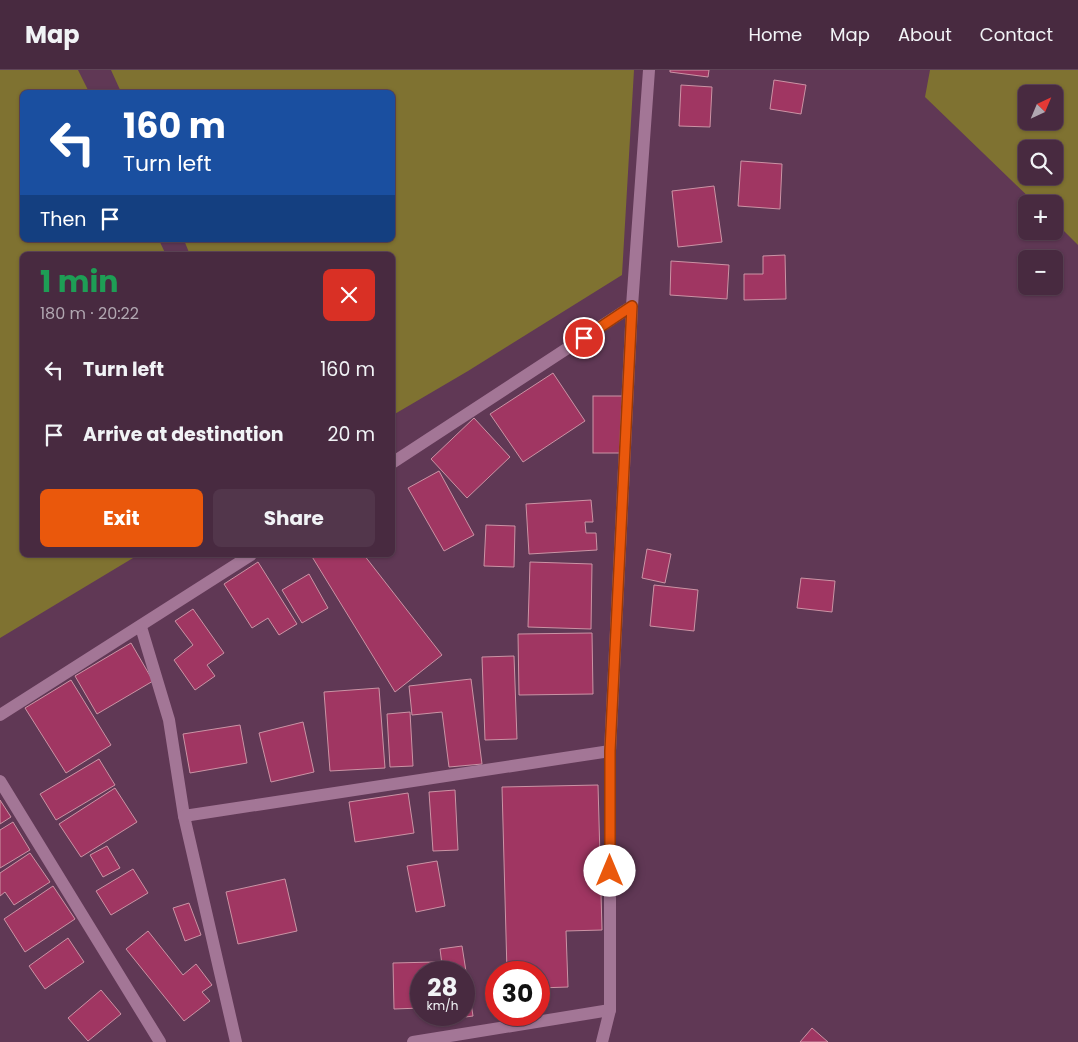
<!DOCTYPE html>
<html lang="en">
<head>
<meta charset="utf-8">
<style>
  body { margin:0; font-family:Poppins,sans-serif; background:#52364b; color:#f1f3f6; height:100vh; display:flex; flex-direction:column; font-size:19px; white-space:nowrap }
  * { box-sizing:border-box; margin:0 }
  p { font-size:16px; color:#b1a7b1 }
  .icon { flex:none; width:28px; height:28px; fill:none; stroke:currentColor; stroke-width:2; stroke-linecap:round; stroke-linejoin:round }
  .map { position:relative; flex:1; overflow:hidden }
  .details { position:absolute; left:20px; top:182px; width:375px; height:305px; display:flex; flex-direction:column; background:#482a40; border-radius:8px; box-shadow:0 1px 4px #0004,0 0 0 1px #604659 }
  .details>* { flex:none }
  .guide { position:absolute; left:20px; top:20px; width:375px; height:152px; border-radius:8px; box-shadow:0 1px 4px #0004,0 0 0 1px #604659; background:#1a4fa0; color:#fff; overflow:hidden }
  .needle { width:32px; rotate:44deg }
  .fabs { position:absolute; left:1018px; top:15px; display:grid; gap:10px }
  .fabs a { display:grid; place-items:center; width:45px; height:45px; border-radius:8px; background:#482a40; box-shadow:0 1px 4px #0004,0 0 0 1px #604659; font-size:25px }
  .speed { position:absolute; left:410px; top:891px; display:flex; gap:10px; font-size:25px; font-weight:700; text-align:center }
  .speed>* { display:grid; place-content:center; width:65px; height:65px; border-radius:50%; background:#482a40; box-shadow:0 1px 4px #0004,0 0 0 1px #604659; line-height:1 }
  .speed small { font-size:12px; font-weight:400 }
  .speed .limit { border:8px solid #d22; background:#fff; color:#111 }
  .pin { position:absolute; display:grid; place-items:center; width:42px; height:42px; color:#fff; margin:-21px; border:2px solid #fff; border-radius:50%; box-shadow:0 1px 5px #0007 }
  .me { position:absolute; width:55px; margin:-28px; rotate:0deg; stroke-linejoin:round; filter:drop-shadow(0 0 4px #0008) }
  .turn { display:flex; align-items:center; gap:18px; height:105px; padding:0 20px; font-size:22px }
  .turn .icon { width:65px; height:65px; stroke-width:2.5 }
  .turn b { display:block; font-size:35px; line-height:42px }
  .then { display:flex; align-items:center; height:48px; padding:0 20px; background:#0003; gap:10px; font-size:19px }
  .round { display:grid; place-items:center; flex:none; width:52px; height:52px; border-radius:8px; background:#52364b }
  .overview { display:flex; align-items:center; justify-content:space-between; height:85px; padding:0 20px }
  h1 { font-size:30px; font-weight:700; line-height:38px; color:#1e9e55 }
  .action { display:flex; gap:10px; margin-top:auto; padding:10px 20px }
  .action a { flex:1; height:58px; border-radius:8px; background:#ea580c; color:#fff; font-size:20px; font-weight:700; line-height:58px; text-align:center }
  .action a+a { background:#52364b; color:#f1f3f6 }
  ul { padding:0; list-style:none }
  li { display:flex; align-items:center; gap:15px; height:65px; padding:0 20px }
  li div { flex:1 }
  li b { display:block; font-size:19px }
  li em { font-style:normal }
  header { display:flex; align-items:center; gap:30px; box-sizing:border-box; height:70px; padding:0 25px; background:#482a40; border-bottom:1px solid #604659 }
  header strong { font-size:24px }
  nav { display:flex; gap:28px; margin-inline-start:auto; font-size:18px }
  .map>svg:first-child { display:block }
  .green { fill:#7f7231; fill-rule:evenodd }
  .building { fill:#a03662; stroke:#cb93a5 }
  .lines { fill:none; stroke-linecap:round; stroke-linejoin:round }
  .street { stroke:#a37696; stroke-width:12 }
  .route-casing { stroke:#983908; stroke-width:12 }
  .route { stroke:#ea580c; stroke-width:9 }
</style>
</head>
<body>
<header>
<strong>Map</strong>
<nav><a>Home</a><a>Map</a><a>About</a><a>Contact</a></nav>
</header>
<div class="map">
<svg width="1078" height="972" viewBox="0 0 1078 972">
  <rect width="100%" height="100%" fill="#603855"/>
  <g class="green">
    <path d="M0 0H78L89 22H22V170H159L166 185H22V485H138L0 568Z"/>
    <path d="M111 0H634L622 205 468 301 393 345 392 185H190L184 170H392V22H121Z"/>
    <path d="M930 0H1078V175L1054 151V134H1036L925 27ZM1026 24H1054V51H1026ZM1026 79H1054V106H1026Z"/>
  </g>
  <g class="building">
    <path d="M670 0H709L708 7 670 2Z"/>
    <path d="M774 10 806 15 801 44 770 39Z"/>
    <path d="M681 15 712 17 710 57 679 56Z"/>
    <path d="M741 91 782 94 780 139 738 136Z"/>
    <path d="M714 116 722 172 678 177 672 121Z"/>
    <path d="M785 185 786 229 744 230V204H763V186Z"/>
    <path d="M671 191 729 195 727 229 670 225Z"/>
    <path d="M553 303 585 351 523 392 490 344Z"/>
    <rect x="593" y="326" width="30" height="57"/>
    <path d="M474 348 510 387 467 428 431 389Z"/>
    <path d="M439 401 474 465 444 481 408 418Z"/>
    <path d="M591 430 593 452H585L586 463H596L597 480 529 484 526 434Z"/>
    <path d="M486 455 515 456 514 497 484 496Z"/>
    <path d="M647 479 671 484 665 513 642 508Z"/>
    <path d="M311 485H364L442 585 395 622Z"/>
    <path d="M258 492 297 554 279 565 268 548 252 558 224 514Z"/>
    <path d="M530 492 592 494 591 559 528 557Z"/>
    <path d="M309 504 328 538 302 553 282 520Z"/>
    <path d="M801 508 835 511 832 542 797 538Z"/>
    <path d="M654 515 698 520 694 561 650 556Z"/>
    <path d="M193 539 224 583 207 595 215 606 195 620 174 590 193 575 175 551Z"/>
    <path d="M592 563 593 624 519 625 518 564Z"/>
    <path d="M131 573 153 611 97 644 75 606Z"/>
    <path d="M514 586 517 669 485 670 482 587Z"/>
    <path d="M471 609 482 694 449 697 442 642 412 645 409 616Z"/>
    <path d="M71 610 111 675 66 703 25 638Z"/>
    <path d="M379 618 385 698 330 701 324 622Z"/>
    <path d="M410 642 413 696 390 697 387 644Z"/>
    <path d="M303 652 314 702 271 712 259 663Z"/>
    <path d="M240 655 247 693 190 703 183 664Z"/>
    <path d="M99 689 115 715 56 750 40 724Z"/>
    <path d="M598 715 602 860 566 861 568 917 539 918V902H507L502 717Z"/>
    <path d="M115 718 137 752 81 787 59 754Z"/>
    <path d="M455 720 458 780 433 781 429 722Z"/>
    <path d="M408 723 414 763 355 772 349 732Z"/>
    <path d="M0 730 11 747 0 754Z"/>
    <path d="M13 752 30 780 0 798V760Z"/>
    <path d="M107 776 120 798 103 807 90 785Z"/>
    <path d="M30 783 50 812 14 835 5 822 0 826V803Z"/>
    <path d="M437 791 445 836 416 842 407 796Z"/>
    <path d="M133 799 148 823 111 845 96 821Z"/>
    <path d="M285 809 297 861 238 874 226 822Z"/>
    <path d="M53 816 75 849 25 882 4 849Z"/>
    <path d="M189 833 201 865 185 871 173 838Z"/>
    <path d="M148 861 183 905 196 894 212 915 202 922 210 931 184 951 126 879Z"/>
    <path d="M68 868 84 892 45 919 29 896Z"/>
    <path d="M462 876 473 946 450 949V945H464V902H443L440 879Z"/>
    <path d="M436 892 437 902H421V938L394 939 393 893Z"/>
    <path d="M101 920 121 944 88 971 68 948Z"/>
    <path d="M812 958 828 972H800Z"/>
  </g>
  <g class="lines">
    <g class="street">
      <path d="M392 393 632 236"/>
      <path d="M141 557 169 650 184 746 236 972"/>
      <path d="M0 645 251 485"/>
      <path d="M0 711 160 972"/>
      <path d="M184 746 610 681"/>
      <path d="M413 972 610 940"/>
      <path d="M602 972 610 940V681L632 236 649 0"/>
    </g>
  </g>
  <g class="lines">
    <g class="route-casing">
      <path id="route" d="M584 268 632 236 610 681V801"/>
    </g>
    <use href="#route" class="route"/>
  </g>
</svg>
<div class="fabs">
<a><svg class="needle" viewBox="-14 -14 28 28"><path d="M0-13l5 13h-10z" fill="#e53935"/><path d="M0 13l5-13h-10z" fill="#b1a7b1"/></svg></a>
<a><svg class="icon" aria-label="search" viewBox="0 0 24 24"><circle cx="10" cy="10" r="6"/><path d="M15 15l6 6"/></svg></a>
<a>+</a>
<a>−</a>
</div>
<div class="speed"><div>28<small>km/h</small></div><div class="limit">30</div></div>
<div class="pin" style="left:584px;top:268px;background:#d93025"><svg class="icon" aria-label="arrive" viewBox="0 0 24 24"><path d="M6 21V4h12l-3 4 3 4H6"/></svg></div>
<svg class="me" style="left:610px;top:801px" viewBox="-20 -20 40 40"><circle r="19" fill="#fff"/><path d="M0-13L10 11 0 6-10 11z" fill="#ea580c"/></svg>
<div class="guide">
<div class="turn"><svg class="icon" aria-label="left" viewBox="0 0 24 24"><path d="M17 20v-9H6M10 6l-5 5 5 5"/></svg><div><b>160 m</b>Turn left</div></div>
<div class="then">Then<svg class="icon" aria-label="arrive" viewBox="0 0 24 24"><path d="M6 21V4h12l-3 4 3 4H6"/></svg></div>
</div>
<section class="details">
<div class="overview"><div><h1>1 min</h1><p>180 m · 20:22</p></div><a class="round" style="background:#d93025;color:#fff"><svg class="icon" aria-label="close" viewBox="0 0 24 24"><path d="M6 6l12 12M18 6L6 18"/></svg></a></div>
<ul>
<li><svg class="icon" aria-label="left" viewBox="0 0 24 24"><path d="M17 20v-9H6M10 6l-5 5 5 5"/></svg><div><b>Turn left</b></div><em>160 m</em></li>
<li><svg class="icon" aria-label="arrive" viewBox="0 0 24 24"><path d="M6 21V4h12l-3 4 3 4H6"/></svg><div><b>Arrive at destination</b></div><em>20 m</em></li>
</ul>
<div class="action"><a>Exit</a><a>Share</a></div>
</section>
</div>
</body>
</html>
